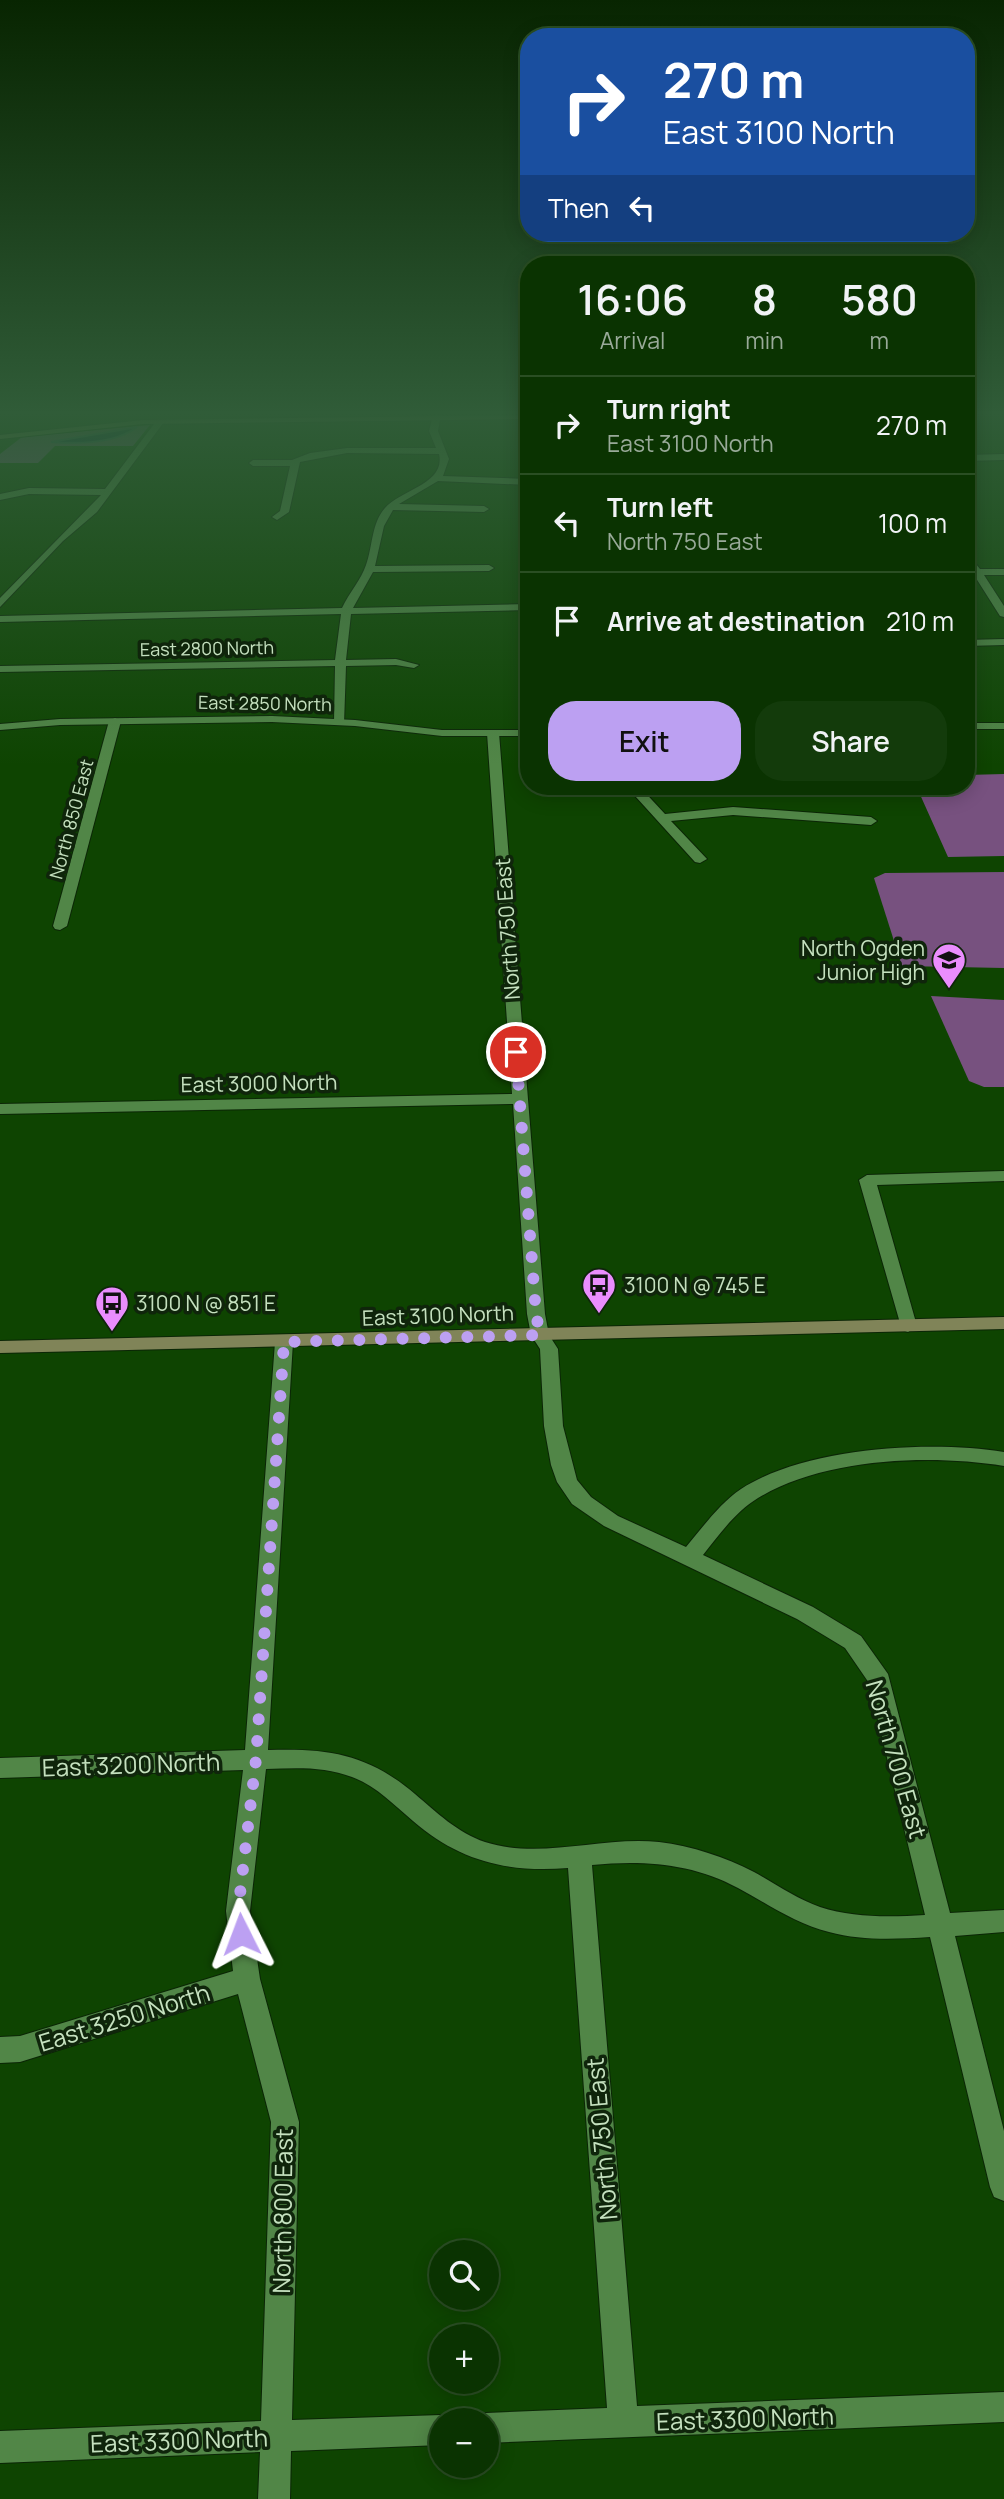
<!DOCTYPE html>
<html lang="en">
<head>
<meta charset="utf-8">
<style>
  body { margin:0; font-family:Manrope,sans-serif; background:#133b0b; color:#f1f3f6; height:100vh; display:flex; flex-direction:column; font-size:26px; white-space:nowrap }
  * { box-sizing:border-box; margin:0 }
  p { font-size:23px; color:#9a9 }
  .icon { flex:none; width:38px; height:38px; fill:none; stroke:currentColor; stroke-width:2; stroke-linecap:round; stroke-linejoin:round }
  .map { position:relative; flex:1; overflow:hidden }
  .side { position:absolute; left:520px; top:256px; width:455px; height:539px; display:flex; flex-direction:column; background:#0a3301; border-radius:28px; box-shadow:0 4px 18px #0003,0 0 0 2px #2a4e23 }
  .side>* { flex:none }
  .hud { position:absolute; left:520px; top:28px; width:455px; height:214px; border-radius:28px; box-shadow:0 4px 18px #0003,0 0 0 2px #2a4e23; background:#1a4fa0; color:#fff; overflow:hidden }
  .tools { position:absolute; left:429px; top:2240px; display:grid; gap:14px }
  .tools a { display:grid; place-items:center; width:70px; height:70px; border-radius:50%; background:#0a3301; box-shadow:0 4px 18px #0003,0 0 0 2px #2a4e23; font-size:35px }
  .pin { position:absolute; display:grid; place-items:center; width:60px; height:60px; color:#fff; margin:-30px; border:4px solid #fff; border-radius:50%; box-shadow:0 2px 7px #0007 }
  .me { position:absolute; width:77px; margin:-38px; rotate:357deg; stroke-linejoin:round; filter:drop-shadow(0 0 5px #0008) }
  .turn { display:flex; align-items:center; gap:24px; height:147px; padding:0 28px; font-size:32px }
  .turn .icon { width:91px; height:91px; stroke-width:2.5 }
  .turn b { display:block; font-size:49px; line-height:60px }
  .then { display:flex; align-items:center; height:66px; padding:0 28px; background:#0003; gap:14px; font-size:26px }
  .eta { display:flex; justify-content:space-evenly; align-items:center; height:119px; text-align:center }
  .eta b { font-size:42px; font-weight:600; line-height:49px }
  .button { display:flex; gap:14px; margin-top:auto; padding:14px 28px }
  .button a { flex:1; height:80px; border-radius:28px; background:#bca0f2; color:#111; font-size:28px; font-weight:600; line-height:80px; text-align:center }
  .button a+a { background:#133b0b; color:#f1f3f6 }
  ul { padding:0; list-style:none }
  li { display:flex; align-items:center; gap:21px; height:98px; padding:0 28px; border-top:2px solid #2a4e23 }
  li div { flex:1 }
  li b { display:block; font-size:26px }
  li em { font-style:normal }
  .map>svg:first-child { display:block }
  .green { fill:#77517f }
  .water { fill:#001e5d; stroke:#3b587a; stroke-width:2 }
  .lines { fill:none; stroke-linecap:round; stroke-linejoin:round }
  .minor-casing { stroke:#0b2606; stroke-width:2 }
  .tertiary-casing { stroke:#0b2606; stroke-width:2 }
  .secondary-casing { stroke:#0b2606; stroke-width:2 }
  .minor { fill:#518647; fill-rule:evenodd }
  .tertiary { fill:#518647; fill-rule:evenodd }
  .secondary { fill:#808458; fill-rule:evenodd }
  .route { stroke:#bca0f2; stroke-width:12; stroke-dasharray:0 21.6 }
  .labels { text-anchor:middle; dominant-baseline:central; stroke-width:7; stroke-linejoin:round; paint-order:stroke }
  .far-street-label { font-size:18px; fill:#c5e1bf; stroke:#0f250b }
  .street-label { font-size:21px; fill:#c5e1bf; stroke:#0f250b }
  .poi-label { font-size:21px; fill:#c5e1bf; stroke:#0f250b; text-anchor:start }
  .near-street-label { font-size:24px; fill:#c5e1bf; stroke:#0f250b }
</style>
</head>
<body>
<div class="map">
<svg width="1004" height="2499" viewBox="0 0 1004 2499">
  <rect width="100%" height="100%" fill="#0e4401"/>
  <g class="green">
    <path d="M150 425 133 446H55L38 463H0V454L22 437Z"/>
    <path d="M1004 774V856L948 857 918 790 962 788 966 786V775Z"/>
    <path d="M1004 872V968L902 966 874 878 885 873Z"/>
    <path d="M931 996 1004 1000V1087H984L969 1081Z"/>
  </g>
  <path class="water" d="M137 427C115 444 78 444 51 442Z"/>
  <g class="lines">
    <g class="minor-casing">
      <g id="minor">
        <path d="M433 415H441L438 431 449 459 443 476 528 479V485L438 481 399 504 484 506 489 509 484 512 393 510 384 526 375 566 489 565 494 568 489 571 373 572 353 608 528 604V610L351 614 346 660 396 659 419 665 414 668 396 665 346 666 344 724 334 722 335 666 0 672V666L335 660 341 614 0 622V616L342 608C349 593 361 580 366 565 373 546 371 524 385 508 400 490 446 484 439 454L347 453 300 462 289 512 277 520 272 517 280 511 290 466H253L249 463 253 460H292L310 453 347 448H436L429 431Z"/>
        <path d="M157 420 164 422 97 512 63 541 0 607V598L101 495 29 494 0 500V494L29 488 105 489Z"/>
        <path d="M1004 454V460L966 461V455Z"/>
        <path d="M966 552 980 569H1004V575H984L1004 606V617L1000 616 974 575 966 574V570L970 569 966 563Z"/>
        <path d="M1004 639V645L966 646V640Z"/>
        <path d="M115 718 121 721 67 926 60 930 55 929 53 926 109 721Z"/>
        <path d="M493 730 499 733 545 1314 549 1335 558 1349 563 1426 577 1480 591 1497 618 1516 686 1547C703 1527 719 1504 741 1489 806 1447 930 1440 1004 1452V1466C930 1454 824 1458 758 1498 735 1512 719 1535 703 1555L813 1607 861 1636 888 1674 950 1913 1004 1910V1932L955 1936 1004 2131V2201L994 2197 990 2187 930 1937C897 1939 862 1941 829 1932 796 1924 768 1904 738 1888 692 1863 642 1860 592 1865L637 2406 1004 2392V2422L486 2443V2420H474L486 2413 607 2408 568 1868C508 1873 459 1861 413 1821 394 1805 375 1785 352 1777 324 1766 295 1768 266 1769L250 1911 260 1979 299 2122 292 2420 441 2415 452 2420H441V2445L291 2451 290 2499H258L260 2452 0 2463V2431L261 2421 271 2122 238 1994 20 2062 0 2063V2037L20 2036 233 1971 226 1911 243 1770 0 1778V1758L245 1750 275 1342 277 1338 284 1336 293 1342 268 1750C329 1748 368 1754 415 1794 436 1812 458 1833 485 1842 541 1860 601 1836 659 1842 692 1846 725 1857 754 1872 776 1884 797 1899 820 1907 853 1918 891 1917 925 1915L869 1683 845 1648 797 1619 604 1526 572 1504 557 1482 551 1465 544 1426 540 1349 531 1335 527 1314 513 1104 0 1114V1104L512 1094 487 733Z"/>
        <path d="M626 786H639L665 814 733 807 871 817 877 821 871 825 733 815 671 821 707 859 700 863 695 862Z"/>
        <path d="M1004 1171V1181L877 1185 917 1326 908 1332 902 1330 859 1180 867 1175Z"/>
      </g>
    </g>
    <g class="tertiary-casing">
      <g id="tertiary">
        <path d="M272 716 355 720 442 730H528V736H442L355 726 272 722 60 725 0 730V724L60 719Z"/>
        <rect x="966" y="723" width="38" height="6"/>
      </g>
    </g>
    <g class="secondary-casing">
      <g id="secondary">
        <path d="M528 415V419L143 424 0 439V435L143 420Z"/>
        <path d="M1004 1317V1329L0 1353V1341Z"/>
      </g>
    </g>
    <use href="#minor" class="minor"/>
    <use href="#tertiary" class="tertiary"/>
    <use href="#secondary" class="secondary"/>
  </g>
  <linearGradient id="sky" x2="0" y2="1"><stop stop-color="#082501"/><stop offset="0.54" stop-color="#305c38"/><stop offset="1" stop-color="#305c38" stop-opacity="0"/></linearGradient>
  <rect width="1004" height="765" fill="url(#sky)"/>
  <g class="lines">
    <path class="route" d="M241 1934 238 1911 256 1759 284 1342 540 1335 536 1314 516 1052"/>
  </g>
  <defs>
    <g id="school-pin" transform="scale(1.75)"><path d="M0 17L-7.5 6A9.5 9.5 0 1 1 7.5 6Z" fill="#ea8dfd" stroke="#0f250b"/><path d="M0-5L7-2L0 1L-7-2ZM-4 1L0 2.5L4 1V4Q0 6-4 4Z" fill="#111"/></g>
    <g id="bus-pin" transform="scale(1.75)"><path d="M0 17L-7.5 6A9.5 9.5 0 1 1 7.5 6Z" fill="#ea8dfd" stroke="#0f250b"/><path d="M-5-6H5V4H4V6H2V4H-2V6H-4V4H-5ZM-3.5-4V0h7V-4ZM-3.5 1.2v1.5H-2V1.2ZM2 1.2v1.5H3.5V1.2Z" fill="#111"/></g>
  </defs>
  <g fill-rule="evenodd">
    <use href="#school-pin" x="949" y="960"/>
    <use href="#bus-pin" x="599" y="1285"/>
    <use href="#bus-pin" x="112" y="1303"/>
  </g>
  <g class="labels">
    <g class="far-street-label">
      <text transform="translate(207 648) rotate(-1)">East 2800 North</text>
      <text transform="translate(265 703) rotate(1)">East 2850 North</text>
      <text transform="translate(71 819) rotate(-75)">North 850 East</text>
    </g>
    <g class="street-label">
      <text transform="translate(507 929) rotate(-94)">North 750 East</text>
      <text transform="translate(259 1083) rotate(-1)">East 3000 North</text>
      <text transform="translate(438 1315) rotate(-2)">East 3100 North</text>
    </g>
    <g class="poi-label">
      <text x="925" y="948" text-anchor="end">North Ogden<tspan x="925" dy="24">Junior High</tspan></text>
      <text x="624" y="1285">3100 N @ 745 E</text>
      <text x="136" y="1303">3100 N @ 851 E</text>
    </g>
    <g class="near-street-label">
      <text transform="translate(897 1759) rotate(74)">North 700 East</text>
      <text transform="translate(131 1764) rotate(-2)">East 3200 North</text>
      <text transform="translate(124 2017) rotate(-17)">East 3250 North</text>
      <text transform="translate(601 2139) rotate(-95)">North 750 East</text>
      <text transform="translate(282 2211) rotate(-89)">North 800 East</text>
      <text transform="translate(745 2418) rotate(-2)">East 3300 North</text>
      <text transform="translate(179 2440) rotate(-2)">East 3300 North</text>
    </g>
  </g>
</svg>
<div class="tools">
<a><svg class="icon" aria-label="search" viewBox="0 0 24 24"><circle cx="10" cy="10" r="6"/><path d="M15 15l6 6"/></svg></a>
<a>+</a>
<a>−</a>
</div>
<div class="pin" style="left:516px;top:1052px;background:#d93025"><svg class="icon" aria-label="arrive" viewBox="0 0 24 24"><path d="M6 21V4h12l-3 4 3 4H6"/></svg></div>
<svg class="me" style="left:241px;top:1934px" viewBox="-20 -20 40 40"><path d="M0-17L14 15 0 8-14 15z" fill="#bca0f2" stroke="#fff" stroke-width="4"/></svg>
<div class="hud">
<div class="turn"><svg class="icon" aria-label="right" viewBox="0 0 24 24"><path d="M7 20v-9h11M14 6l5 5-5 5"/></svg><div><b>270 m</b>East 3100 North</div></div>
<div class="then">Then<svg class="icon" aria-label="left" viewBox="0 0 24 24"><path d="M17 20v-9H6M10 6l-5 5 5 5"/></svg></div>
</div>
<section class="side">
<div class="eta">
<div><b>16:06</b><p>Arrival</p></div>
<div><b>8</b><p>min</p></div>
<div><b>580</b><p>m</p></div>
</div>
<ul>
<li><svg class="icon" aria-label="right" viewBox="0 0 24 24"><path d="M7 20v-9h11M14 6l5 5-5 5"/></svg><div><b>Turn right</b><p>East 3100 North</p></div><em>270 m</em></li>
<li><svg class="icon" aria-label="left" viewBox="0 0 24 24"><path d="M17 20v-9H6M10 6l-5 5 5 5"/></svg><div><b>Turn left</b><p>North 750 East</p></div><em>100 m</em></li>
<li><svg class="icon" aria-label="arrive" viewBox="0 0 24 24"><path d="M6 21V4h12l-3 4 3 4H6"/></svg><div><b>Arrive at destination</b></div><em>210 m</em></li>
</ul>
<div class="button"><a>Exit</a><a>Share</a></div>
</section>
</div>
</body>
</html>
